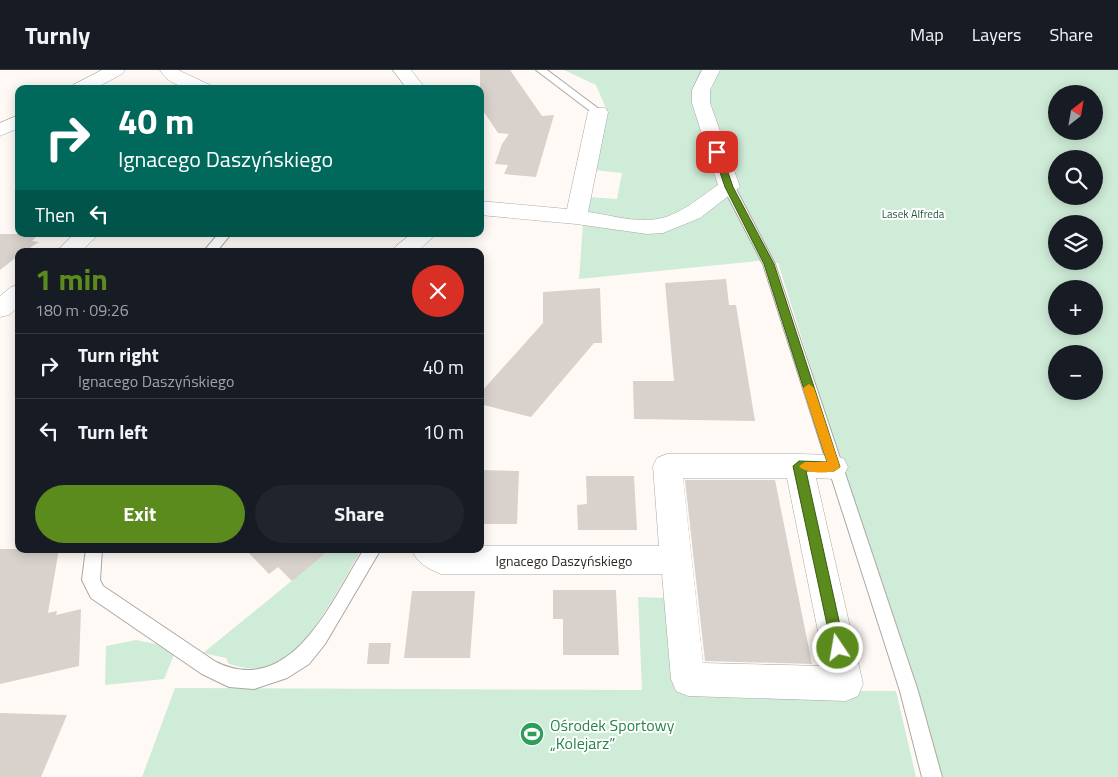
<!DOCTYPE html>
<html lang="en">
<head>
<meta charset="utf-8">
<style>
  body { margin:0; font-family:"Titillium Web",sans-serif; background:#20242c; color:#f1f3f6; height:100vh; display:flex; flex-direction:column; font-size:19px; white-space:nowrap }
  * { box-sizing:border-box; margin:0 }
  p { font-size:16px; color:#9ea1a6 }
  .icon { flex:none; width:28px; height:28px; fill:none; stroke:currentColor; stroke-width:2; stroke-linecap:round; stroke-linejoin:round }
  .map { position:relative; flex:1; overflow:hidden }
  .side { position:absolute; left:15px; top:178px; width:469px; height:305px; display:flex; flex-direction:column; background:#171b24; border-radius:10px; box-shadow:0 2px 12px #0003 }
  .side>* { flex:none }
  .banner { position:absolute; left:15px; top:15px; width:469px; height:152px; border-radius:10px; box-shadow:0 2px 12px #0003; background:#00695c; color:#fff; overflow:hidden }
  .needle { width:32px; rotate:31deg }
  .fabs { position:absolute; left:1048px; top:15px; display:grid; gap:10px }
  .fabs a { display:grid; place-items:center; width:55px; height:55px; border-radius:50%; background:#171b24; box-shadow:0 2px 12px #0003; font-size:25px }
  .pin { position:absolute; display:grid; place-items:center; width:42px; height:42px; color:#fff; margin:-21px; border-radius:10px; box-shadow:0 2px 8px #0006 }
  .me { position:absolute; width:55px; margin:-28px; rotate:348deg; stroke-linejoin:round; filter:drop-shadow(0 0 4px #0008) }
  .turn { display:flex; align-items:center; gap:18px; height:105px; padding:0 20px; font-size:22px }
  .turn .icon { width:65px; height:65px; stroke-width:2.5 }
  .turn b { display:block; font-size:35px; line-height:42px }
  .then { display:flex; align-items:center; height:48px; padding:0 20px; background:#0003; gap:10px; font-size:19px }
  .round { display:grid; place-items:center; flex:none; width:52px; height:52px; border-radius:26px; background:#20242c }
  .overview { display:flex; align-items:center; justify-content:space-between; height:85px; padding:0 20px }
  h1 { font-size:30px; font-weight:700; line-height:38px; color:#5b8a1d }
  .button { display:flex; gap:10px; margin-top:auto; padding:10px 20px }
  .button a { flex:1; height:58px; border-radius:30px; background:#5b8a1d; color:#fff; font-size:20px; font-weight:700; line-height:58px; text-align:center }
  .button a+a { background:#20242c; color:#f1f3f6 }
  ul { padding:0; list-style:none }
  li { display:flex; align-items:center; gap:15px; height:65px; padding:0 20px; border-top:1px solid #363941 }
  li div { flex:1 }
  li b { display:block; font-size:19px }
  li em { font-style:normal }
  header { display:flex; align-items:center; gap:30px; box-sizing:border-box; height:70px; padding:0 25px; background:#171b24; border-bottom:1px solid #363941 }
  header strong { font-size:24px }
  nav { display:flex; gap:28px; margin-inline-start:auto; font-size:18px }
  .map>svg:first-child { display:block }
  .green { fill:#cfecd8; fill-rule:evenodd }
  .building { fill:#d8d1cc }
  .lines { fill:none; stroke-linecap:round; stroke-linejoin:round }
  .lane-casing { stroke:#ada7a1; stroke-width:2 }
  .street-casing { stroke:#ada7a1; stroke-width:1 }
  .lane { fill:#fff; fill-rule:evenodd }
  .street { fill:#fff; fill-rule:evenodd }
  .route { fill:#5b8a1d; stroke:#3b5a13 }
  .slow { fill:#f59e0b }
  .labels { text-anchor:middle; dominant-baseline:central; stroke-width:4; stroke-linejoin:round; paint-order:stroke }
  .far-park-label { font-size:11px; fill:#23573a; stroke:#fff }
  .street-label { font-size:14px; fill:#2b2826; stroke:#fff }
  .near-leisure-label { font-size:16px; fill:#27864d; stroke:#fff; text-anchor:start }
</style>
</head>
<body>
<header>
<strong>Turnly</strong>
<nav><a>Map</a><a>Layers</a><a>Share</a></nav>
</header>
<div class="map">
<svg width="1118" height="707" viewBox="0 0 1118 707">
  <rect width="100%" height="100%" fill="#fff9f5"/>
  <g class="green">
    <path d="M564 0H1118V707H940L778 193 758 191 579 209 583 153 589 127 617 129 622 103 594 100 607 41 596 15ZM1056 24H1094V61H1056ZM1056 89H1094V126H1056ZM1056 154H1094V191H1056ZM1056 219H1094V256H1056ZM1056 284H1094V321H1056Z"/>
    <path d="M331 479H362C344 508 305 586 274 597 260 602 242 598 229 594L226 588 203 583Z"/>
    <path d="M638 527 667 528 675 620 896 621 916 707H142L175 618 642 620Z"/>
    <path d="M136 570 156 574 174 585 164 609 105 615 106 576Z"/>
  </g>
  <g class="building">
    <path d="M480 0H510L542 46 554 45 536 107 504 104 508 95 495 94 502 74 509 64 498 63 480 36Z"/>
    <path d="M0 164H39L32 171 39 172 25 181H19V185L0 200Z"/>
    <path d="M726 209 729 235H736L755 351 634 349 633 311H674L665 213Z"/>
    <path d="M600 218 602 273H594L531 347 480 334V323L543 253V222Z"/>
    <path d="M480 400 519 401 517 454H480Z"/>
    <path d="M586 406H634L637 460H578L577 435 587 434Z"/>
    <path d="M685 410H775L812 594 705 591Z"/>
    <path d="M0 479H59L48 543 57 541 56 545 81 539 79 596 0 614Z"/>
    <path d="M245 479H331L292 511 278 497 269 504Z"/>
    <path d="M553 520H616L619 585H563V549H553Z"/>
    <path d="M412 521H475L470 588H404Z"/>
    <path d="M369 573H391L389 594H367Z"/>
    <path d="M0 643 67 645 41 707H0Z"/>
  </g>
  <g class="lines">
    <g class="lane-casing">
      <g id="lane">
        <path d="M536 0H547L603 42 598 45 594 44Z"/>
        <path d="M729 114 735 117 775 194 918 621 942 707H922L900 621 763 194 723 117Z"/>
        <path d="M218 164H231L217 181H204Z"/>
        <path d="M86 479H102L100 510 103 516 216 592C292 629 332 530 364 479H381L325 574 309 594 287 608 254 619 229 617 202 604 91 528 82 510Z"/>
      </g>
    </g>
    <g class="street-casing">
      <g id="street">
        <path d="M102 0H125L122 4 94 19H71L73 15Z"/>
        <path d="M160 0H178L210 15 212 19C192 19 171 19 160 0Z"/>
        <path d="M393 0H411L426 19H407Z"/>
        <path d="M702 0H720L710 20V33L740 117 700 148 663 163 647 164 576 154 480 145V131L567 139 588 42 591 38H605L608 42 588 142C610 145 636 153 657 149 679 146 700 127 718 115L692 33V20Z"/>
        <path d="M19 45V58L0 66V53Z"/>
        <path d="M74 164H99L82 181H57Z"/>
        <path d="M411 164H436L418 181H393L396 176Z"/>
        <path d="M19 215V236L9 245 0 247V226L11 217Z"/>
        <path d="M667 384H799L834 385 844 389 848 397 844 405 834 409 816 408 863 614 858 626 846 631 688 626 676 621 671 609 662 504H441C427 499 417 492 411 479H480V476H659L653 396 657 388ZM683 408H787L825 596 703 593Z"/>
      </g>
    </g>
    <use href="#lane" class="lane"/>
    <use href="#street" class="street"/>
  </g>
  <path class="route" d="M717 79 721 82 733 117 774 194 840 397 834 401H806L845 578 843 583 838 585 834 583 832 578 793 396 799 391 827 392 764 194 725 117 713 82Z"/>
  <path class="slow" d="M809 314 814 318 840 397C835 405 804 404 799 396L805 392H827L803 318Z"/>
  <defs>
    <g id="stadium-disc" transform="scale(1.25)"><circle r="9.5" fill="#2e9e5b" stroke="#fff"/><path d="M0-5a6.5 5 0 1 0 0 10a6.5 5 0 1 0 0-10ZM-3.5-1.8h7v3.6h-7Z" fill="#fff"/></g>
  </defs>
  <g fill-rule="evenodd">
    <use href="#stadium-disc" x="532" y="664"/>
  </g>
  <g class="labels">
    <g class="far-park-label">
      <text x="913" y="144">Lasek Alfreda</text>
    </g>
    <g class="street-label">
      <text x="564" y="490">Ignacego Daszyńskiego</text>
    </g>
    <g class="near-leisure-label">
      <text x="550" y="655">Ośrodek Sportowy<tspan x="550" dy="18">„Kolejarz”</tspan></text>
    </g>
  </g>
</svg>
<div class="fabs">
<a><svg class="needle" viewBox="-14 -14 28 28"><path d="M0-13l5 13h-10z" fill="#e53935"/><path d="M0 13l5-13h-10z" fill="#9ea1a6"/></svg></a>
<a><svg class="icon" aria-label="search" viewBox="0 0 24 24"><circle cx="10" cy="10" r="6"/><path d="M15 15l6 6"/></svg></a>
<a><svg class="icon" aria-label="layers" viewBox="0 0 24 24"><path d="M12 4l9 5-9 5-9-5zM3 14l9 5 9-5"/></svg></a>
<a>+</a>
<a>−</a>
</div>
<div class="pin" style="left:717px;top:82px;background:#d93025"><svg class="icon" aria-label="arrive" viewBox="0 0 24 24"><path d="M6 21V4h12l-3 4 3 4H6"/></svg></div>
<svg class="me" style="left:838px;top:578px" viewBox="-20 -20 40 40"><circle r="17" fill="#5b8a1d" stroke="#fff" stroke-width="3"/><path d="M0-11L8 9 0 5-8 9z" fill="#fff"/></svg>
<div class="banner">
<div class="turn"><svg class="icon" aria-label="right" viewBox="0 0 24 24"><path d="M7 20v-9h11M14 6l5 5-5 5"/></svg><div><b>40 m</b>Ignacego Daszyńskiego</div></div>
<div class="then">Then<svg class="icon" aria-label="left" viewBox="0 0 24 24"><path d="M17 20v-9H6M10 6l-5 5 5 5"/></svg></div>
</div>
<section class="side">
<div class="overview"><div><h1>1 min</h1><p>180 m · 09:26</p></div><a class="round" style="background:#d93025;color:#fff"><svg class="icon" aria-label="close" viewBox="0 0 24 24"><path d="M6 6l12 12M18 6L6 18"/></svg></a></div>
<ul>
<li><svg class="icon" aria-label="right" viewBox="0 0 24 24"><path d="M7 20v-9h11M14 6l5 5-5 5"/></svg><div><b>Turn right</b><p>Ignacego Daszyńskiego</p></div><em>40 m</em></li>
<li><svg class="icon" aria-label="left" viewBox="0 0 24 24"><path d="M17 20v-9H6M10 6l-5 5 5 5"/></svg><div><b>Turn left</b></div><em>10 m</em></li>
</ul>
<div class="button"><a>Exit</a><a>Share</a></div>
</section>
</div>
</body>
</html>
